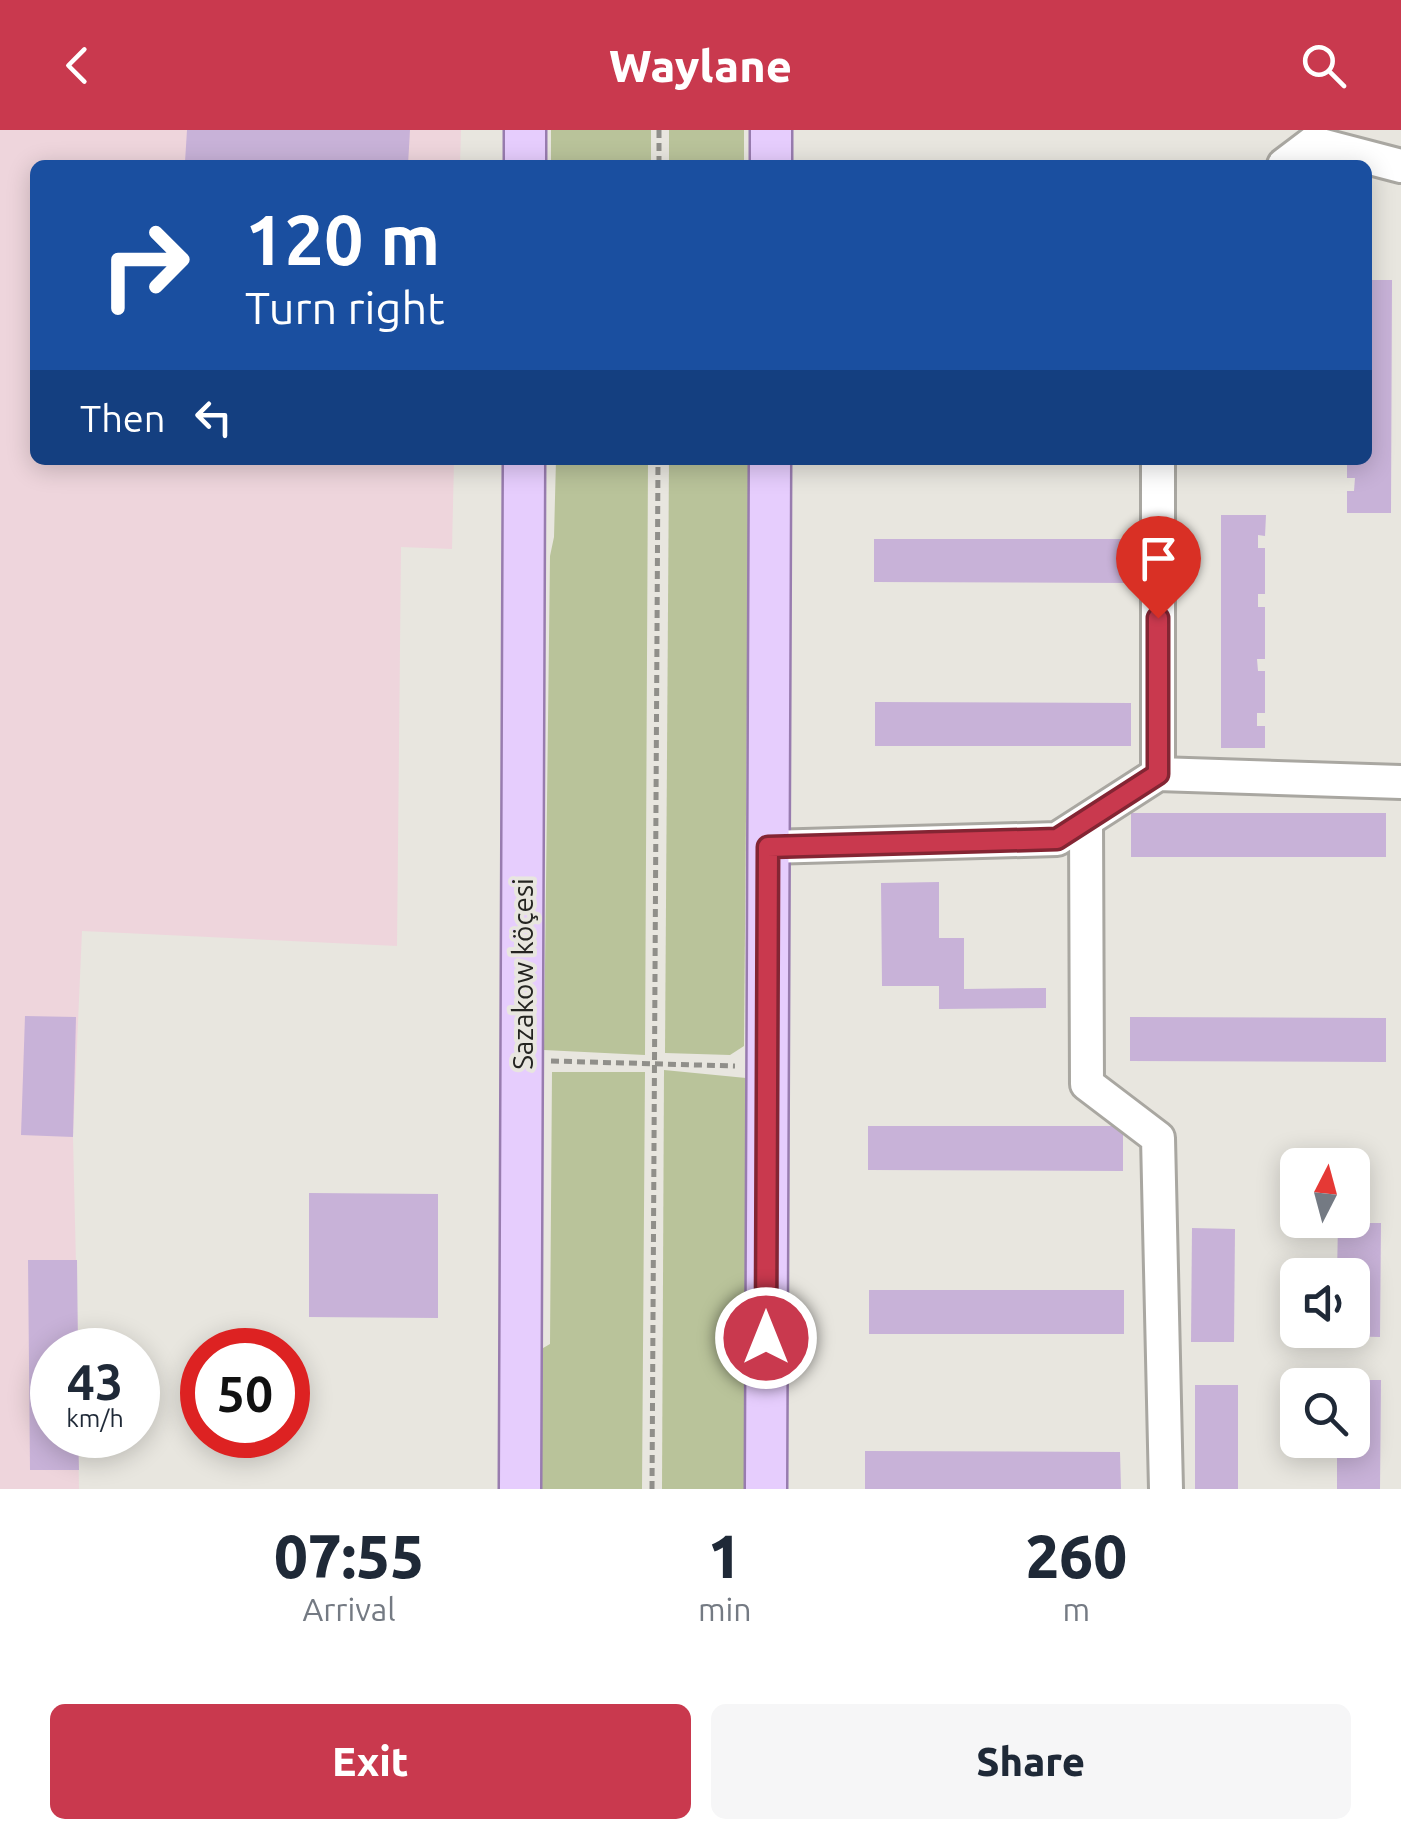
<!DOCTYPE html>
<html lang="en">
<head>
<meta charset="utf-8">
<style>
  body { margin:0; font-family:Ubuntu,sans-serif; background:#f6f6f7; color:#1f2937; height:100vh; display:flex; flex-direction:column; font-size:38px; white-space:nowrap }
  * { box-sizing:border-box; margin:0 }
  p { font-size:32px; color:#747a83 }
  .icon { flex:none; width:55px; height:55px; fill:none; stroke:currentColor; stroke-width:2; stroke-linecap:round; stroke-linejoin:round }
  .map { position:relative; height:1359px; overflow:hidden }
  .panel { display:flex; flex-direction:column; background:#fff; flex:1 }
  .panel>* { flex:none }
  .top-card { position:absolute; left:30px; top:30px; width:1342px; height:305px; border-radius:15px; box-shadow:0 5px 25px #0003; background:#1a4fa0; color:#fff; overflow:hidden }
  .needle { width:65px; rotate:6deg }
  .buttons { position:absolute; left:1280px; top:1018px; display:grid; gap:20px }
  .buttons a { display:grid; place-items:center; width:90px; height:90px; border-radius:15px; background:#fff; box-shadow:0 5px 25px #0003; font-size:50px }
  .speed { position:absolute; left:30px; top:1198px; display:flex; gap:20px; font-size:50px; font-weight:700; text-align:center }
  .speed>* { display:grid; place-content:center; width:130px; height:130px; border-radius:50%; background:#fff; box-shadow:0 5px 25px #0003; line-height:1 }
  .speed small { font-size:25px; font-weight:400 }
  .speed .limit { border:15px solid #d22; background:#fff; color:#111 }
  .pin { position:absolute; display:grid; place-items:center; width:85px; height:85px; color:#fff; margin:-102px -42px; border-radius:50% 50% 50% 0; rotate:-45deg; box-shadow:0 0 10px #0007 }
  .pin .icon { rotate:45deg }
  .me { position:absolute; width:110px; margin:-55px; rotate:0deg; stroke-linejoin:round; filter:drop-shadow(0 0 8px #0008) }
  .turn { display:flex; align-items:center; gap:35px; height:210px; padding:0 50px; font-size:45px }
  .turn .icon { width:130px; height:130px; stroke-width:2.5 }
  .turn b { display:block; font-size:70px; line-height:85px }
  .then { display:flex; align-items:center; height:95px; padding:0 50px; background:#0003; gap:20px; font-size:38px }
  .eta { display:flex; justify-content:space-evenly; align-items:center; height:170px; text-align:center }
  .eta b { font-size:60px; font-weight:800; line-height:70px }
  .primary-button { display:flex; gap:20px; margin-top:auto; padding:20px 50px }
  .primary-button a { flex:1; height:115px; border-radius:15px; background:#c9394e; color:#fff; font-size:40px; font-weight:800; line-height:115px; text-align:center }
  .primary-button a+a { background:#f6f6f7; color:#1f2937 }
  header { display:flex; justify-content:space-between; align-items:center; height:130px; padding:0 50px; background:#c9394e; color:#fff; font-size:45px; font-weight:800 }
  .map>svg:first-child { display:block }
  .industrial { fill:#eed5dc }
  .green { fill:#b9c39a }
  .building { fill:#c8b2d8 }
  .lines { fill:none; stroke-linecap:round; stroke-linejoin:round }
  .minor-casing { stroke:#a9a7a1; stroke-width:38 }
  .major-casing { stroke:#987caf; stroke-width:45 }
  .path { stroke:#908f8a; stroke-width:5; stroke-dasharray:8 5; stroke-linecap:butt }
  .minor { stroke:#fff; stroke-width:32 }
  .major { stroke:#e6cdfd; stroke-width:40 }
  .route-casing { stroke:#832533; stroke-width:25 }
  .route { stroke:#c9394e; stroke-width:18 }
  .labels { text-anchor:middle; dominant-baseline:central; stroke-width:8; stroke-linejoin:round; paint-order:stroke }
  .street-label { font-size:28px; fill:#242421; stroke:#e8e6df }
</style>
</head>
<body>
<header><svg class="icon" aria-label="back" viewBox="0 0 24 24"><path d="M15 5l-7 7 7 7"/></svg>Waylane<svg class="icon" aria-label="search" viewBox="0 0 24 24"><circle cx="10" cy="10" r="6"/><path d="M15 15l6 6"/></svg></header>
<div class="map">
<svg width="1401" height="1359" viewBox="0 0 1401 1359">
  <rect width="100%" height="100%" fill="#e8e6df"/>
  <path class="industrial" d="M0 0H461L460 35H35V330H454L452 419 401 417 397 816 82 801 73 1007 78 1220H52V1305H78L79 1359H0Z"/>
  <g class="green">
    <rect x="551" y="0" width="100" height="35"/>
    <rect x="669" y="0" width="75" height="35"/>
    <path d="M556 330H648L645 925 544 920 550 426 554 407Z"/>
    <path d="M669 330H749L744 916 730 925 665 923Z"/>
    <path d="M664 940 746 948V1359H662Z"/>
    <path d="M552 942H645L642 1359H536L538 1221 550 1214Z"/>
  </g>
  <g class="building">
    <path d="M187 0H410L408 35H234L185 32Z"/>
    <path d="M1368 150H1392L1391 383H1347V361H1354L1355 348H1347V330H1368Z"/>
    <path d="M1221 385H1266L1265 406 1258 405V418H1265V464H1258V477H1265V529H1257L1258 541H1265V583H1257V596H1265V618H1221Z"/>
    <path d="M874 409H1130V453L874 452Z"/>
    <path d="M875 572 1131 573V616H875Z"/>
    <rect x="1131" y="683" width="255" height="44"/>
    <path d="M939 752V808H964V859L1046 858V878L939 879V856H882L881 753Z"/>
    <path d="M25 886 76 887 73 1007 21 1005Z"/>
    <path d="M1130 887 1386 888V932L1130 931Z"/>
    <path d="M868 996H1123V1041L868 1040Z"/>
    <path d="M309 1063 438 1064V1188L309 1187Z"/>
    <path d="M1338 1093H1381L1380 1207 1337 1206V1200H1352V1145H1337Z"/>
    <path d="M1192 1098 1235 1099 1234 1212H1191Z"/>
    <path d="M28 1130H77L78 1220H52V1305H78L79 1340H30Z"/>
    <rect x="869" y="1160" width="255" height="44"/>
    <path d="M1337 1250H1381L1380 1359H1337V1310H1352V1255H1337Z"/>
    <rect x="1195" y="1255" width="43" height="104"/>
    <path d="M865 1321 1120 1322 1121 1359H865Z"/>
  </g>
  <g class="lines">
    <g class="minor-casing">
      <g id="minor">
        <path d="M1284 35 1313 13 1401 36"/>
        <path d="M1158 330V644"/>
        <path d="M1086 691 1087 954 1158 1008 1166 1359"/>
        <path d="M768 717 1057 709 1158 644 1401 652"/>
      </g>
    </g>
    <g class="major-casing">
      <g id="major">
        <path d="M525 35V0"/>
        <path d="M771 35V0"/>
        <path d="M520 1359 524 330"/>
        <path d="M766 1359 770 330"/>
      </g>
    </g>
    <g class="path">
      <path d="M659 0V35"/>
      <path d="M551 931 735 936"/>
      <path d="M652 1359 658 330"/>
    </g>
    <use href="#minor" class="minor"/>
    <use href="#major" class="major"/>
  </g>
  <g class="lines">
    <g class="route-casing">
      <path id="route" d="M766 1208 768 717 1057 709 1158 644V488"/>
    </g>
    <use href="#route" class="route"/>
  </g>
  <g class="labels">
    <g class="street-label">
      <text transform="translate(522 844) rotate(-90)">Sazakow köçesi</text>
    </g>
  </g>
</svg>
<div class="buttons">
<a><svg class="needle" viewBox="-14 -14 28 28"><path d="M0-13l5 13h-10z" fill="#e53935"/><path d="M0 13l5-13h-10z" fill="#747a83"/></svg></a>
<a><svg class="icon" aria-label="sound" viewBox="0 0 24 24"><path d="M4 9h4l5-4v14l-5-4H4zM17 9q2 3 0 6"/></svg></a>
<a><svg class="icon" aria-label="search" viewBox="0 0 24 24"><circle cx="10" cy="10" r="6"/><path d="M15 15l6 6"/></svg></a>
</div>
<div class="speed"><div>43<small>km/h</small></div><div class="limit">50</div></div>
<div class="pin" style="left:1158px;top:488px;background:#d93025"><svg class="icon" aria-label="arrive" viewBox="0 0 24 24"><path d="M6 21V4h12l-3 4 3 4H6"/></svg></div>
<svg class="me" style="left:766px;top:1208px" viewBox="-20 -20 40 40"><circle r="17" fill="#c9394e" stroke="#fff" stroke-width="3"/><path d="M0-11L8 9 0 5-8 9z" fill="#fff"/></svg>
<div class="top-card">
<div class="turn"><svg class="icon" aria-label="right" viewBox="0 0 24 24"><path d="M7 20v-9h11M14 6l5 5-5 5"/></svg><div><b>120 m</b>Turn right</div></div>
<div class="then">Then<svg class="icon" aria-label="left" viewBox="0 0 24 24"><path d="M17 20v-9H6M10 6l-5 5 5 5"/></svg></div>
</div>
</div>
<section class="panel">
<div class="eta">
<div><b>07:55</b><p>Arrival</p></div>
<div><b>1</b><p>min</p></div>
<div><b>260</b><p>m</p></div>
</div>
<div class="primary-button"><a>Exit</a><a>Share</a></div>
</section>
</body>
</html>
